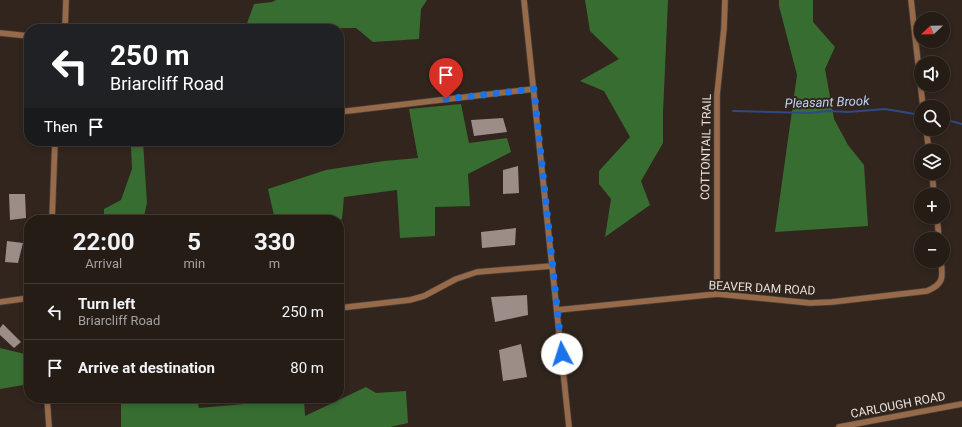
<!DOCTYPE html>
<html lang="en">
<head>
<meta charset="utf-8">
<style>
  body { margin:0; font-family:Roboto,sans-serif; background:#2d251f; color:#f1f3f6; height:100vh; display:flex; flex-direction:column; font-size:15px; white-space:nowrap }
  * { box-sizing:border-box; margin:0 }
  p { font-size:13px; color:#a3a1a1 }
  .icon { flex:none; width:22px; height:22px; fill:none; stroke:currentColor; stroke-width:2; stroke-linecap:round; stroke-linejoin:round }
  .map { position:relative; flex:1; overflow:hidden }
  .details { position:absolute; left:24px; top:215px; width:320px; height:188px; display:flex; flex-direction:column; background:#251c16; border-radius:16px; box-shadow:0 2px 6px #0003,0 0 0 1px #423a35 }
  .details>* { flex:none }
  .guide { position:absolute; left:24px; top:24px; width:320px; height:122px; border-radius:16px; box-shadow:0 2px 6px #0003,0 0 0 1px #423a35; background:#202124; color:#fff; overflow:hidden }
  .needle { width:26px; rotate:248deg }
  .controls { position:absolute; left:914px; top:12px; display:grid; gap:8px }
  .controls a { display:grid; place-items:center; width:36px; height:36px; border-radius:50%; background:#251c16; box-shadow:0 2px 6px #0003,0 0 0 1px #423a35; font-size:20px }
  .pin { position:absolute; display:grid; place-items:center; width:34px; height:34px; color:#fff; margin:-41px -17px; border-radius:50% 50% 50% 0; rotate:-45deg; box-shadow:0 0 4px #0007 }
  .pin .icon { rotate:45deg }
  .me { position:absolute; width:44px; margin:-22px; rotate:355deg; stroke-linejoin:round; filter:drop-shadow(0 0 3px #0008) }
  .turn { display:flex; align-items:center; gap:14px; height:84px; padding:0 20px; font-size:18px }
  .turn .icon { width:52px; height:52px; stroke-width:2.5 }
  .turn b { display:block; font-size:28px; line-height:34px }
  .then { display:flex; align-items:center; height:38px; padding:0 20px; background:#0003; gap:8px; font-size:15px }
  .eta { display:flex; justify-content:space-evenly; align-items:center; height:68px; text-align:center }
  .eta b { font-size:24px; font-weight:700; line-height:28px }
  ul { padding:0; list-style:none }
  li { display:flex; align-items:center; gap:12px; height:56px; padding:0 20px; border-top:1px solid #423a35 }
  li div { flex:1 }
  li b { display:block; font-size:15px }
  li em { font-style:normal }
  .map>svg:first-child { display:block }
  .forest { fill:#386d32 }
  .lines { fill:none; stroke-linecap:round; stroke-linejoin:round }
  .stream { stroke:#2d4a85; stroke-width:2 }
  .building { fill:#9d8d88 }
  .street-casing { stroke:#4e433c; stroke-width:7 }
  .street { stroke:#976a49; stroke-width:5.5 }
  .route { stroke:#1a73e8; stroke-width:7; stroke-dasharray:0 12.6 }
  .labels { text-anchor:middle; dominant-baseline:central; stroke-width:4; stroke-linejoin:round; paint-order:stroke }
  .street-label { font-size:12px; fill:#e8e0db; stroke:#31251e }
  .water-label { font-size:13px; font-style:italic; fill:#bdd0f4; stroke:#31251e }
</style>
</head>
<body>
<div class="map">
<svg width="962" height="427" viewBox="0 0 962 427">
  <rect width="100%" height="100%" fill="#31251e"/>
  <g class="forest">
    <path d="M276 0H427L421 9 419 39 373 42 356 28 245 29 254 4 272 2Z"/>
    <path d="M585 0H668L663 113V143L641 181 650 205 605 237 611 199 599 184V171L630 137 604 91 580 81 619 59 590 31Z"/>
    <path d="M779 0H813V22L835 47 825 69 834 119 848 145 864 165 868 226 775 232 797 75 779 6Z"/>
    <path d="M461 104 469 143 507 138 511 152 468 174 470 206 435 207V236L400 238 397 190 344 197 342 219 337 220H275L268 189 326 170 384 161 418 158 409 109Z"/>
    <path d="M143 142 147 203 144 216 136 220H104V209L121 200 132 169 131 146Z"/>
    <path d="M0 348 29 355V384L0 389Z"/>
    <path d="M366 387 376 393 406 391 408 423 390 427H121V398H197L199 408 255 403 254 398H304L305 416Z"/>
  </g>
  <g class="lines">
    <g class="stream">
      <path d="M733 111 810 113 829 111 848 112 885 109 921 115"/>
      <path d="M943 119 962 124"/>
    </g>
  </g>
  <g class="building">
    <path d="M503 118 507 132 474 136 471 120Z"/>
    <path d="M518 166 519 193 503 194V170Z"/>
    <path d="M9 194H25L26 218 10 220Z"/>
    <path d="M516 228 515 245 482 248 481 232Z"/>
    <path d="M7 241 23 243 18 263 5 262Z"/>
    <path d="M527 295 528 315 495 322 491 297Z"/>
    <path d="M3 324 21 342 14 348 0 335V328Z"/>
    <path d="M521 344 527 377 503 381 499 350Z"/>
  </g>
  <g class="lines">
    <g class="street-casing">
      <g id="street">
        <path d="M524 0 569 427"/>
        <path d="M911 0 923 107"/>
        <path d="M65 29 66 0"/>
        <path d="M0 33 29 36"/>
        <path d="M339 112 534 89"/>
        <path d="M926 129 929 151"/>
        <path d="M932 173 934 195"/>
        <path d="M937 217 939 239"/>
        <path d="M52 220 55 141"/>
        <path d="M717 294V95L724 28 725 0"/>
        <path d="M0 302 29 298"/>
        <path d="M339 308 410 300 424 296 456 279 477 272 552 266"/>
        <path d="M557 310 717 294 810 303 832 302 927 291C944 284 943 277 941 261"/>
        <path d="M47 398 49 427"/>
        <path d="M839 427 962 404"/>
      </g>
    </g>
    <use href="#street" class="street"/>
  </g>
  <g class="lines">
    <path class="route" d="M446 99 534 89 562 354"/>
  </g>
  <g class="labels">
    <g class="street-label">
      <text transform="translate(706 147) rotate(-89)">COTTONTAIL TRAIL</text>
      <text transform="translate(762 288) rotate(3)">BEAVER DAM ROAD</text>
      <text transform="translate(898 405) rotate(-11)">CARLOUGH ROAD</text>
    </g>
    <g class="water-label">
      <text transform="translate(827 102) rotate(-2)">Pleasant Brook</text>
    </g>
  </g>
</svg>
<div class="controls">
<a><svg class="needle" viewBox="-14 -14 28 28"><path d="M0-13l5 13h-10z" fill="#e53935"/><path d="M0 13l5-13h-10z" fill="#a3a1a1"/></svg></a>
<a><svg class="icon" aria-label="sound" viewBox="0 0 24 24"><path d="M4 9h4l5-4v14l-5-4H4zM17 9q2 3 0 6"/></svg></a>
<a><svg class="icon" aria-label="search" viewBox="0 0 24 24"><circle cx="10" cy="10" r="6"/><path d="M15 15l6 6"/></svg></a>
<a><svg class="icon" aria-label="layers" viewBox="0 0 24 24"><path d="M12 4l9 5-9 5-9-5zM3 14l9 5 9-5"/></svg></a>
<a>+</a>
<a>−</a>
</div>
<div class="pin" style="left:446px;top:99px;background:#d93025"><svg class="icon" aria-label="arrive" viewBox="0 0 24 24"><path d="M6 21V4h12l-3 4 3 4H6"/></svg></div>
<svg class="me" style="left:562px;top:354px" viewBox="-20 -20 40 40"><circle r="19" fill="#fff"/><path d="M0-13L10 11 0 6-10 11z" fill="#1a73e8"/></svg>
<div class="guide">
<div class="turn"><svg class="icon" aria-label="left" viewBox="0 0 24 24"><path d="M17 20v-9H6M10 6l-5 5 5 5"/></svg><div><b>250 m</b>Briarcliff Road</div></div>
<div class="then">Then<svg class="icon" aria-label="arrive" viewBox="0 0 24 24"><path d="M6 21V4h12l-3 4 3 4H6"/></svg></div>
</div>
<section class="details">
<div class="eta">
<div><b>22:00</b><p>Arrival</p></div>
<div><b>5</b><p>min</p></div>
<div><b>330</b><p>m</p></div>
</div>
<ul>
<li><svg class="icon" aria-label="left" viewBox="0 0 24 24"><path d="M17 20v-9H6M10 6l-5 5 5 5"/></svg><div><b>Turn left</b><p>Briarcliff Road</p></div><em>250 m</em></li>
<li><svg class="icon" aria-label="arrive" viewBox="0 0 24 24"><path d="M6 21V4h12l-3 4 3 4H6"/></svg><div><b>Arrive at destination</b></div><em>80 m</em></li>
</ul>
</section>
</div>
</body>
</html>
